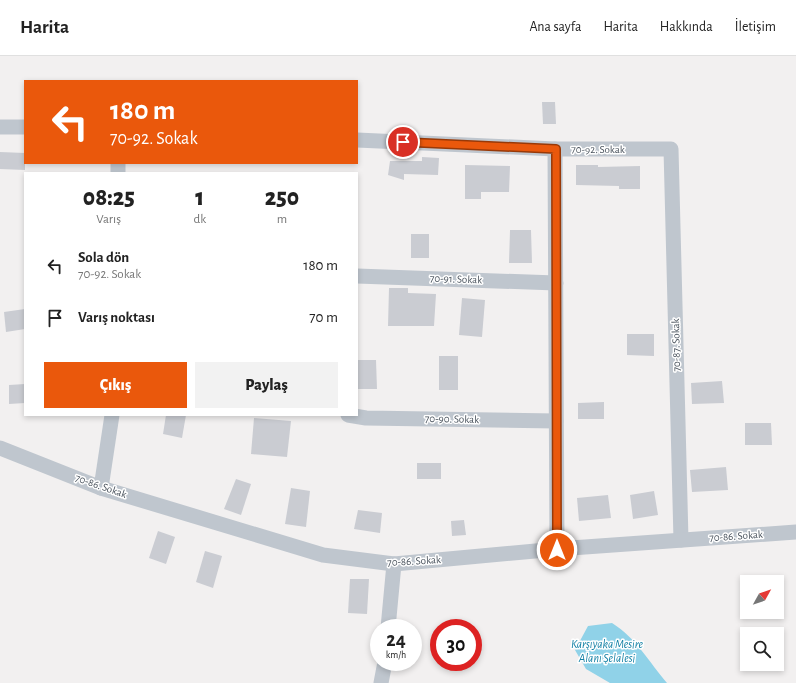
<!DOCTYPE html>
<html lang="tr">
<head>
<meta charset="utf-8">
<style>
  body { margin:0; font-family:"Alegreya Sans",sans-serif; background:#f2f2f2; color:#222; height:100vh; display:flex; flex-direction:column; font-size:15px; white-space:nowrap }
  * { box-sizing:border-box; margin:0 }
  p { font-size:13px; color:#767676 }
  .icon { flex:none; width:22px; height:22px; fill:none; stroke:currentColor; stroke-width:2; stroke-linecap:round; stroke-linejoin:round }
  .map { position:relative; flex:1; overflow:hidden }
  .side { position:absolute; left:24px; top:116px; width:334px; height:244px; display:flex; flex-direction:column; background:#fff; border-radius:0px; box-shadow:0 2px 6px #0003 }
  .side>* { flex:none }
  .hud { position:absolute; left:24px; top:24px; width:334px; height:84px; border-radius:0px; box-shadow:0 2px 6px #0003; background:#ea580c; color:#fff; overflow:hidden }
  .needle { width:26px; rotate:50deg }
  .tools { position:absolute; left:740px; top:519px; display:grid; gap:8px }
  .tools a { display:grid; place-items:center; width:44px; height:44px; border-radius:0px; background:#fff; box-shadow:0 2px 6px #0003; font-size:20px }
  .speed { position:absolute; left:370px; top:563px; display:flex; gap:8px; font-size:20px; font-weight:700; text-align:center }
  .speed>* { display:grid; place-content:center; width:52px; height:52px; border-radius:50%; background:#fff; box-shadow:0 2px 6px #0003; line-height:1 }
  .speed small { font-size:10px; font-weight:400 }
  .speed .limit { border:6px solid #d22; background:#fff; color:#111 }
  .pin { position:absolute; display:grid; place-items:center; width:34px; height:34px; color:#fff; margin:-17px; border:2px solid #fff; border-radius:50%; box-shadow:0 1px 4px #0007 }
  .me { position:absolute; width:44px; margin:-22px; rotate:0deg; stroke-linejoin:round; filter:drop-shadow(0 0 3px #0008) }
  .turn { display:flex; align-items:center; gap:14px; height:84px; padding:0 20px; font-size:18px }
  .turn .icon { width:52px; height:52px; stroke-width:2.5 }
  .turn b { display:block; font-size:28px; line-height:34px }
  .eta { display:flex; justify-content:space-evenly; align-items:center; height:68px; text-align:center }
  .eta b { font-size:24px; font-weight:800; line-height:28px }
  .action { display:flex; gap:8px; margin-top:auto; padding:8px 20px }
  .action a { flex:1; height:46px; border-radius:0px; background:#ea580c; color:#fff; font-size:16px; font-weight:800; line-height:46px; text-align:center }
  .action a+a { background:#f2f2f2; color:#222 }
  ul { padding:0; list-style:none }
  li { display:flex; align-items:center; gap:12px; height:52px; padding:0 20px }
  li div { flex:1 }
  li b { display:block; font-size:15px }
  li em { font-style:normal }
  header { display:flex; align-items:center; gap:24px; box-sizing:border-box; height:56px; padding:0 20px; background:#fff; border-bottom:1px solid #e0e0e0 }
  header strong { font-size:19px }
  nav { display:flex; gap:22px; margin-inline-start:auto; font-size:14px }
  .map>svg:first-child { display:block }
  .water { fill:#90d2e8 }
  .building { fill:#caccd2 }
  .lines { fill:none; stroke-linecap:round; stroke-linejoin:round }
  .minor { stroke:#bfc6ce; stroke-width:15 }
  .route-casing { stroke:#983908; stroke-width:10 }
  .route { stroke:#ea580c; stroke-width:7 }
  .labels { text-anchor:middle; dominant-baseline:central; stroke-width:3; stroke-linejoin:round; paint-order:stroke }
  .street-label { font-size:11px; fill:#49525c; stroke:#fff }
  .water-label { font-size:12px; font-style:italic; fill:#1380a5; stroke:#fff }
</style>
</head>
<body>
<header>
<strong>Harita</strong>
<nav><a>Ana sayfa</a><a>Harita</a><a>Hakkında</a><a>İletişim</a></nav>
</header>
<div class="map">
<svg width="796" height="627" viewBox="0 0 796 627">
  <rect width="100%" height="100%" fill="#f2f0f0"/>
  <path class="water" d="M612 567C636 582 649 606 667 627H610L586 613 575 594 588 570Z"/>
  <g class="building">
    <path d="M542 46H555L556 68H543Z"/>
    <path d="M0 96 25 97V114L0 113Z"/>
    <path d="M422 101 439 102 438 119 404 118V124L388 119 390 105H422Z"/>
    <path d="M465 109 510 110 509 136H481V143H465Z"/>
    <path d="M576 109H598V111L640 110V133H619V130L576 129Z"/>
    <path d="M510 174H531L532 207H509Z"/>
    <rect x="411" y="178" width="18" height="24"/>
    <path d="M389 232H408V237L436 238 434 270H388Z"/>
    <path d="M462 242 485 244 482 281 459 279Z"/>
    <path d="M25 253V273L6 276 4 256Z"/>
    <path d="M627 278H654V300L627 299Z"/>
    <rect x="439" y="300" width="19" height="34"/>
    <path d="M357 304H376L377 333H357Z"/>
    <path d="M722 325 724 347 692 348 691 327Z"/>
    <path d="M25 328V347L9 348V329Z"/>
    <path d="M604 346V363H578V347Z"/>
    <path d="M166 359H186L182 382 163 378Z"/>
    <path d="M254 362 291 365 287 401 251 398Z"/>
    <path d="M745 367H771L772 389H745Z"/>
    <rect x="417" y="407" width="24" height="16"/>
    <path d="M726 411 728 434 692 436 690 414Z"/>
    <path d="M236 423 251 428 241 459 224 453Z"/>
    <path d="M291 432 310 435 306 471 285 468Z"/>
    <path d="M654 435 658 459 633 463 630 439Z"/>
    <path d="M608 439 611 462 579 465 577 442Z"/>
    <path d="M358 454 382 457 380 477 354 473Z"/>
    <path d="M464 464 466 479 452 480 451 465Z"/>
    <path d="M158 475 175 481 166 508 149 502Z"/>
    <path d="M205 495 222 500 213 532 196 526Z"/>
    <path d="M350 523H369L367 558 348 557Z"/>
  </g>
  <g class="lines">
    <g class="minor">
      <path d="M0 71H25"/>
      <path d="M357 84 555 93H671L681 484"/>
      <path d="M555 93 557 493"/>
      <path d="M118 107V117"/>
      <path d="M357 220 556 227"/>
      <path d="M348 359 366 362 556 365"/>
      <path d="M0 392 101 432 323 499 394 508 557 493 796 476"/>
      <path d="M101 432 112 359"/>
      <path d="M388 572 394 508"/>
      <path d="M381 627 385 606"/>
    </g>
  </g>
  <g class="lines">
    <g class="route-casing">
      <path id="route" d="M403 86 556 93 557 494"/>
    </g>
    <use href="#route" class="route"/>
  </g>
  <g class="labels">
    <g class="street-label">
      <text x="598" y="93">70-92. Sokak</text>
      <text transform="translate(456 223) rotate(2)">70-91. Sokak</text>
      <text transform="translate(676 289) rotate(-91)">70-87. Sokak</text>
      <text transform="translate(452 363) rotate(1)">70-90. Sokak</text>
      <text transform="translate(101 430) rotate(19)">70-86. Sokak</text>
      <text transform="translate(736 480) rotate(-4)">70-86. Sokak</text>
      <text transform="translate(414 505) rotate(-3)">70-86. Sokak</text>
    </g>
    <g class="water-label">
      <text x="607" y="588">Karşıyaka Mesire<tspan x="607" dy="14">Alanı Şelalesi</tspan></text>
    </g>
  </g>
</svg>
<div class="tools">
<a><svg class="needle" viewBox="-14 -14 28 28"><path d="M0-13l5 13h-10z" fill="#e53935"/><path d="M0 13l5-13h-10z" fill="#767676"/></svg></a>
<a><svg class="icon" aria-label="search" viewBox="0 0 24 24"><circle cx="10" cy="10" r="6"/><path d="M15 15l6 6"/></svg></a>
</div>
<div class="speed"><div>24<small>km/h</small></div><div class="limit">30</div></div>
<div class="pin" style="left:403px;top:86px;background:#d93025"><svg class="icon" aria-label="arrive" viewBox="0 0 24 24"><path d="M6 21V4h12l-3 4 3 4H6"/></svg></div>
<svg class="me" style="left:557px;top:494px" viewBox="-20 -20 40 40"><circle r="17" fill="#ea580c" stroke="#fff" stroke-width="3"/><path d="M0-11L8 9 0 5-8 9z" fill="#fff"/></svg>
<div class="hud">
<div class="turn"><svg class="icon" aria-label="left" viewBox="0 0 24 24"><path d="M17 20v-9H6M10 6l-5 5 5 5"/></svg><div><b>180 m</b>70-92. Sokak</div></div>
</div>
<section class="side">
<div class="eta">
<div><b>08:25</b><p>Varış</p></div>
<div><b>1</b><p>dk</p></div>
<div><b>250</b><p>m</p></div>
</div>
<ul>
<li><svg class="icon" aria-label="left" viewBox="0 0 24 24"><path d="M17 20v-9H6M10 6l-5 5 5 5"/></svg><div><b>Sola dön</b><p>70-92. Sokak</p></div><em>180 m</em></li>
<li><svg class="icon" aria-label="arrive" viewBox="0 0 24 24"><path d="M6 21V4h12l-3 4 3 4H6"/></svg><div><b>Varış noktası</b></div><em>70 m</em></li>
</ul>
<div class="action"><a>Çıkış</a><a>Paylaş</a></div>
</section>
</div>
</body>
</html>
